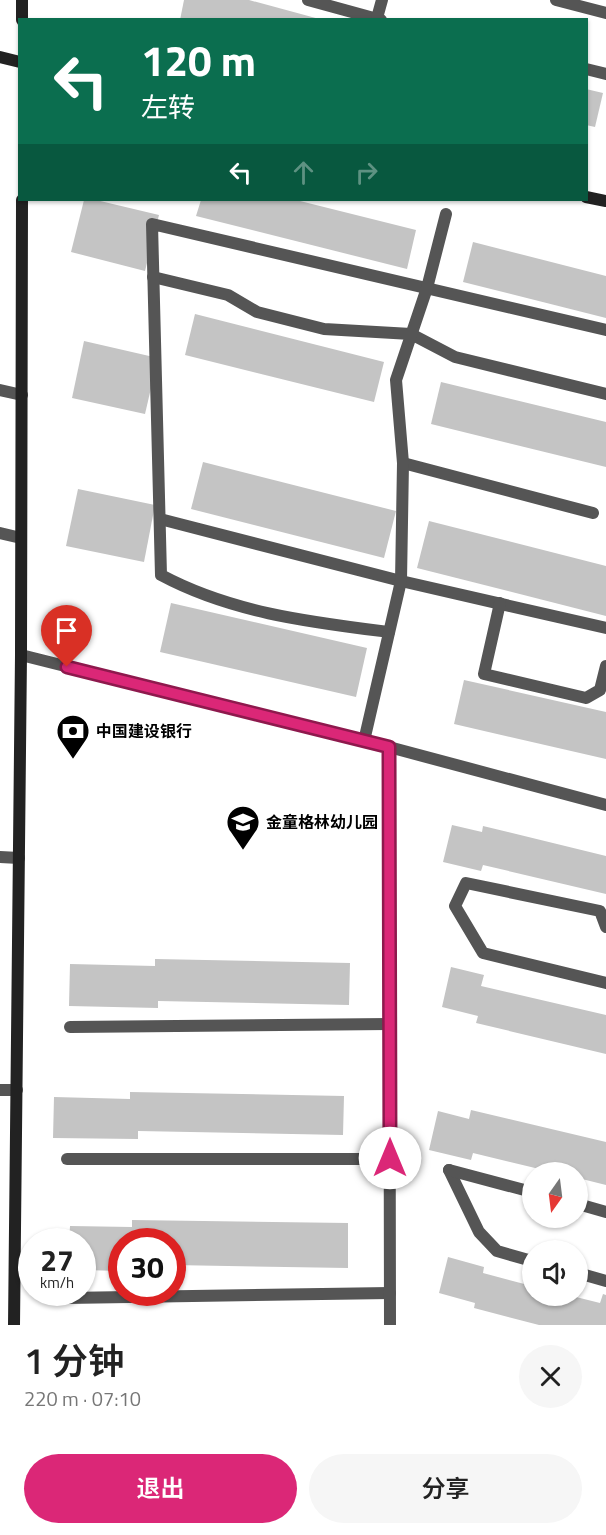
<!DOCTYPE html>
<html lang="zh">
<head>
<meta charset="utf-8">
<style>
  body { margin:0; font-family:"Titillium Web","Noto Sans SC",sans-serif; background:#f6f6f6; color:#222; height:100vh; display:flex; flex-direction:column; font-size:22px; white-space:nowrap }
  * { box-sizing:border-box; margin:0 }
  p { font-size:20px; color:#767676 }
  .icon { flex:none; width:33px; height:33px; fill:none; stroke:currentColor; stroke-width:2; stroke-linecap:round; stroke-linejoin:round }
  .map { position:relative; height:1325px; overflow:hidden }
  .sheet { display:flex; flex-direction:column; background:#fff; flex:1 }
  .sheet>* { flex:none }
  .top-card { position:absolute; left:18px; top:18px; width:570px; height:183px; border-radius:0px; box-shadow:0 2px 4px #0004; background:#0b6e4f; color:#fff; overflow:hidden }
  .needle { width:39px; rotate:194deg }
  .fabs { position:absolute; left:522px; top:1162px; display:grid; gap:12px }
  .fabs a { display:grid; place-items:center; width:66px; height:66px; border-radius:50%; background:#fff; box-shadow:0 2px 4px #0004; font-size:30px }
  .speed { position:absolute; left:18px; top:1228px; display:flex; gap:12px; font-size:30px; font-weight:700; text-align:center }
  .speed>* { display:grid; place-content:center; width:78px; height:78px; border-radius:50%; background:#fff; box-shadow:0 2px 4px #0004; line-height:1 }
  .speed small { font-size:15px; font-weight:400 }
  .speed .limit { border:9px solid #d22; background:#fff; color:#111 }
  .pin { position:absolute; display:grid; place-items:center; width:51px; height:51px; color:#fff; margin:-62px -26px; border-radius:50% 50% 50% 0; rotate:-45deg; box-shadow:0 0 6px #0007 }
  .pin .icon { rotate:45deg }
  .me { position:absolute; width:66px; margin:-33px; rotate:0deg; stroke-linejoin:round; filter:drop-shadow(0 0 4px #0008) }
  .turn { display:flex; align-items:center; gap:21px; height:126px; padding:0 24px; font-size:27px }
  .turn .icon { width:78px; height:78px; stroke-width:2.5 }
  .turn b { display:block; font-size:42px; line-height:51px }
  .lanes { display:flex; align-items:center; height:57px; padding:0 24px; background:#0003; justify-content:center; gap:30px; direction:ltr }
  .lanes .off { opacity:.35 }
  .round { display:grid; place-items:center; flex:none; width:63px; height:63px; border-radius:32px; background:#f6f6f6 }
  .overview { display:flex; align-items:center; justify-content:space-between; height:102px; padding:0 24px }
  h1 { font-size:36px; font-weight:600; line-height:45px }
  .primary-button { display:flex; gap:12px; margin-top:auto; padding:12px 24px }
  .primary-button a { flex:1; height:69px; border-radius:36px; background:#db2777; color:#fff; font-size:24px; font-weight:600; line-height:69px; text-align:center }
  .primary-button a+a { background:#f6f6f6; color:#222 }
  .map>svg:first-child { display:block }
  .building { fill:#c4c4c4 }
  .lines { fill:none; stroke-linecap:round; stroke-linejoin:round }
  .lane { stroke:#555; stroke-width:12 }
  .street { stroke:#555; stroke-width:12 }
  .secondary { stroke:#222; stroke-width:12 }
  .route-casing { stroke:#8e194d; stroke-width:15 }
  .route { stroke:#db2777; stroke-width:10 }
  .labels { text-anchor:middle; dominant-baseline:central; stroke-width:5; stroke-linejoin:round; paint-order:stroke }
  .poi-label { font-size:16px; font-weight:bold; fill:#000; stroke:#fff; text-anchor:start }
</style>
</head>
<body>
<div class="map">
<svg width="606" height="1325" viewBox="0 0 606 1325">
  <rect width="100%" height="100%" fill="#fff"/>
  <g class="building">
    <path d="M184 0H249L323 20H180Z"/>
    <path d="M586 89 603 93 595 127 586 125Z"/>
    <path d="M84 200H96L159 215 145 271 71 252Z"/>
    <path d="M201 200H296L416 230 407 269 196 216Z"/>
    <path d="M473 242 606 276V318L463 282Z"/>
    <path d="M195 314 384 362 374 402 185 355Z"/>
    <path d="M84 341 158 358 145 414 72 398Z"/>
    <path d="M441 382 606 422V467L431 424Z"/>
    <path d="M203 462 396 511 384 558 191 509Z"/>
    <path d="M78 489 155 505 144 562 66 546Z"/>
    <path d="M429 521 606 566V616L417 568Z"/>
    <path d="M171 603 367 648 356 697 160 652Z"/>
    <path d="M464 680 606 712V759L454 724Z"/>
    <path d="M452 825 482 832 483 826 606 856V894L483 865 481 871 443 862Z"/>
    <path d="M155 959 350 963 349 1005 158 1001V1008L69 1006 70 964 155 966Z"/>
    <path d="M451 967 484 975 481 986 606 1015V1054L476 1023 478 1016 442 1007Z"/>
    <path d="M130 1092 344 1096 343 1135 138 1131V1139L53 1138 54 1097 130 1099Z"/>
    <path d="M471 1110 606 1142V1185L578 1178V1173H556L473 1153 471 1160 429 1150 438 1111 469 1119Z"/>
    <path d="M132 1220 348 1223V1268L172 1265V1242H122V1271L82 1270V1242H69L70 1226 132 1227Z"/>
    <path d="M448 1257 484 1267 483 1273 532 1286V1296H572L600 1303 603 1294 606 1295V1325H539L474 1308 475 1303 439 1293Z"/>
  </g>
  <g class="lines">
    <g class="lane">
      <path d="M308 0 381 20"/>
      <path d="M556 0 606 13"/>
      <path d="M377 18 382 0"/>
      <path d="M586 69 606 74"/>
      <path d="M153 277 228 295 257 312 324 329 411 334 455 357 606 394"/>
      <path d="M0 390 22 395"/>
      <path d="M403 463 593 513"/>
      <path d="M160 519 401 581 606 628"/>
      <path d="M0 533 21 538"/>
      <path d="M500 603 484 674 586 698 600 690 606 666"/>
      <path d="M389 632C310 622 232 613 161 575L152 224 606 330"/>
      <path d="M364 741 401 581 403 463 396 380 427 288 446 214"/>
      <path d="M0 857 19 858"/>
      <path d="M606 927 600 911 466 883 455 906 483 953 606 983"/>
      <path d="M70 1027 389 1024"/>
      <path d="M0 1090H17"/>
      <path d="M67 1159H390"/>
      <path d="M449 1170 479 1232 497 1251 532 1261"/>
      <path d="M449 1170 532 1192"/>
      <path d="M578 1204 606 1212"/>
      <path d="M578 1273 606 1281"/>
      <path d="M66 1298 390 1293"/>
    </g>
    <g class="street">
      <path d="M21 655 389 747 606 805"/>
      <path d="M389 747 390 1325"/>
    </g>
    <g class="secondary">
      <path d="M22 0V20"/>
      <path d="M0 57 20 62"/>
      <path d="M586 197 606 201"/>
      <path d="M14 1325 21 655 22 200"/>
    </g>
  </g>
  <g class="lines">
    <g class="route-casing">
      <path id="route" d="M67 667 389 747 390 1158"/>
    </g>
    <use href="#route" class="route"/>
  </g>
  <defs>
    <g id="bank-pin" transform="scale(1.725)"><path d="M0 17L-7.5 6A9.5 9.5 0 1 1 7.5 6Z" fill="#000" stroke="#fff"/><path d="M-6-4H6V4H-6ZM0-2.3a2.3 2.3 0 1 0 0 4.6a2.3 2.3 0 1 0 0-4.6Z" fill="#fff"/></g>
    <g id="school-pin" transform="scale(1.725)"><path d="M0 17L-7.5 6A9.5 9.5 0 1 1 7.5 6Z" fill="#000" stroke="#fff"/><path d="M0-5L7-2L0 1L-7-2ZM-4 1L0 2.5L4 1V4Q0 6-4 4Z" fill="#fff"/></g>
  </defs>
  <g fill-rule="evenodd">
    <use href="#bank-pin" x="73" y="731"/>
    <use href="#school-pin" x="243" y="822"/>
  </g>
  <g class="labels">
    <g class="poi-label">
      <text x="96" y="731">中国建设银行</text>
      <text x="266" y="822">金童格林幼儿园</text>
    </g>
  </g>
</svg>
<div class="fabs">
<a><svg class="needle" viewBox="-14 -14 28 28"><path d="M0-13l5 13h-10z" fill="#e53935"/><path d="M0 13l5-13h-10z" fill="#767676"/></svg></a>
<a><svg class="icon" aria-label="sound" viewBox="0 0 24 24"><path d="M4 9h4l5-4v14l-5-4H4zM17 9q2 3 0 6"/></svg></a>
</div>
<div class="speed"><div>27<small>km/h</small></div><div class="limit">30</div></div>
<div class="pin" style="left:67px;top:667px;background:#d93025"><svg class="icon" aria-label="arrive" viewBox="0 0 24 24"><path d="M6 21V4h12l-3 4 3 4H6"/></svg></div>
<svg class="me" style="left:390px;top:1158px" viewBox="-20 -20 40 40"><circle r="19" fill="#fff"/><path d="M0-13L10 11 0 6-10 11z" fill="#db2777"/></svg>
<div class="top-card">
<div class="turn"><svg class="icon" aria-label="left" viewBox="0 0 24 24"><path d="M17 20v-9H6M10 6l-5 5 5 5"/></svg><div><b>120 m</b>左转</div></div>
<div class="lanes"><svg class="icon" aria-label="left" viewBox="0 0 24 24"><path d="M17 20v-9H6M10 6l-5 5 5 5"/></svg><svg class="icon off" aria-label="ahead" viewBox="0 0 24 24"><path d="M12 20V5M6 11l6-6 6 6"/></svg><svg class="icon off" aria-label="right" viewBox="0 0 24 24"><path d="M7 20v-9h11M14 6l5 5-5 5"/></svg></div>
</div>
</div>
<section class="sheet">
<div class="overview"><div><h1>1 分钟</h1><p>220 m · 07:10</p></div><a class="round"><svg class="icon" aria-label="close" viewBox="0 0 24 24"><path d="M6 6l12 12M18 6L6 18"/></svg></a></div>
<div class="primary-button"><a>退出</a><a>分享</a></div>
</section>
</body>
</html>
